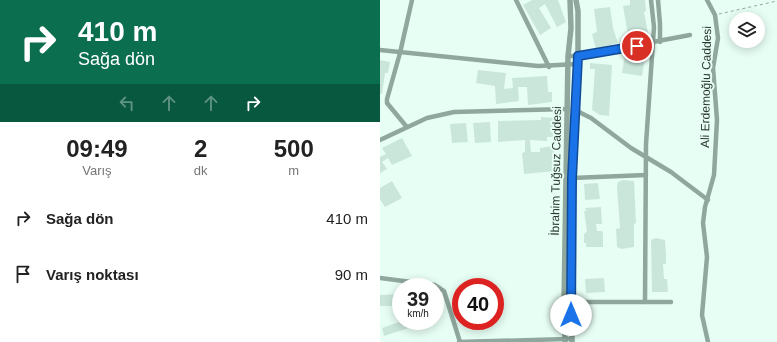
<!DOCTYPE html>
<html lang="tr">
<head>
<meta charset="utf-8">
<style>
  body { margin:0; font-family:Arial,sans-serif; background:#f6f6f6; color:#222; height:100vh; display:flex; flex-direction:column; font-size:15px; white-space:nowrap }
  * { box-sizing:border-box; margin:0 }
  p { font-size:13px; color:#767676 }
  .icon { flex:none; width:22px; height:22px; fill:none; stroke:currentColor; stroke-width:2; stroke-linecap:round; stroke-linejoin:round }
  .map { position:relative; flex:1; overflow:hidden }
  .drawer { display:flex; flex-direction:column; background:#fff; width:380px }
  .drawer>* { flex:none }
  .top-card { background:#0b6e4f; color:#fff; overflow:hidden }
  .fabs { position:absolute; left:349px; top:12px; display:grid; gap:8px }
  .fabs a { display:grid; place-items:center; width:36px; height:36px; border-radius:50%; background:#fff; box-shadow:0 2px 10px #0003; font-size:20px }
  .speed { position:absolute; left:12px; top:278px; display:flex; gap:8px; font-size:20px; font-weight:700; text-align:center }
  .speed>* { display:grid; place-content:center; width:52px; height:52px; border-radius:50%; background:#fff; box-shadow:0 2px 10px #0003; line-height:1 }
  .speed small { font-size:10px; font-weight:400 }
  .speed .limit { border:6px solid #d22; background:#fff; color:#111 }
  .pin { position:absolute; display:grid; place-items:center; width:34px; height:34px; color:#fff; margin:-17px; border:2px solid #fff; border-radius:50%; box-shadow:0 1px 4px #0007 }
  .me { position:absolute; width:44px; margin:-22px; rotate:0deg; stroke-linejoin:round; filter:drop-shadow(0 0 3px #0008) }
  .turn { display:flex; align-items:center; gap:14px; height:84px; padding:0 12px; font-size:18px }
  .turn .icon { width:52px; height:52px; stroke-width:2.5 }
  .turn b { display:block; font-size:28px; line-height:34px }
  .lanes { display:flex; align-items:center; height:38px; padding:0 12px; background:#0003; justify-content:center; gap:20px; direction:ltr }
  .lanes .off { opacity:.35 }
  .eta { display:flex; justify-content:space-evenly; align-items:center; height:68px; text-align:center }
  .eta b { font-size:24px; font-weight:600; line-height:28px }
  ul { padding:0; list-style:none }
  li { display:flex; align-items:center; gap:12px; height:56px; padding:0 12px }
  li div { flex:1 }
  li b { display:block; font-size:15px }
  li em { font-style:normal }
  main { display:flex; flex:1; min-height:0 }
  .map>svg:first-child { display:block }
  .building { fill:#cae6da }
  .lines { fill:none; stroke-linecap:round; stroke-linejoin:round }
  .path { stroke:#96a8a1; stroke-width:1; stroke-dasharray:3 3; stroke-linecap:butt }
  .minor { stroke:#8fa79d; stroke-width:4.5 }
  .tertiary { stroke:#8fa79d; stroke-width:5.5 }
  .route-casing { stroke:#114b97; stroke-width:10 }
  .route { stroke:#1a73e8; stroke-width:7 }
  .labels { text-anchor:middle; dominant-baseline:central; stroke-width:4; stroke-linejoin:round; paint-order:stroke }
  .street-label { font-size:12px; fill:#2c3733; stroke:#e7fef4 }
</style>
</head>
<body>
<main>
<section class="drawer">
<div class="top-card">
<div class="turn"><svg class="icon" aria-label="right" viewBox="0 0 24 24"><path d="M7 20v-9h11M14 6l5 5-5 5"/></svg><div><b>410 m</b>Sağa dön</div></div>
<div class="lanes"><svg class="icon off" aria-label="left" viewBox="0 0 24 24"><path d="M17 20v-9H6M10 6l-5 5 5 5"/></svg><svg class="icon off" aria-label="ahead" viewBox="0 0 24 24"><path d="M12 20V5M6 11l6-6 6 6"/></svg><svg class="icon off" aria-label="ahead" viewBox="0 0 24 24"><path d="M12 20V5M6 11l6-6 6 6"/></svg><svg class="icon" aria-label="right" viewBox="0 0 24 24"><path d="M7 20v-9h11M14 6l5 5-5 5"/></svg></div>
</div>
<div class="eta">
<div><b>09:49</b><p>Varış</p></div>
<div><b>2</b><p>dk</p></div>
<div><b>500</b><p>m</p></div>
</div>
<ul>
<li><svg class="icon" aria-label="right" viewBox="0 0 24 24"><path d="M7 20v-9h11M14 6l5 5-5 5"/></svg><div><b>Sağa dön</b></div><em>410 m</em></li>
<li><svg class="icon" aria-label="arrive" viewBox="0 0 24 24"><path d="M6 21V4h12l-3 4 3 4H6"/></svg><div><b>Varış noktası</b></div><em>90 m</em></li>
</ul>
</section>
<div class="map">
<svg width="397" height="342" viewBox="0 0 397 342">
  <rect width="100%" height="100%" fill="#e7fef4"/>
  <g class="building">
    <path d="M152 0H178L186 22 177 27 165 4 159 8 171 28 160 35 143 5Z"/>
    <path d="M250 0H265L266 11 264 12 268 33 248 35 243 6 250 5Z"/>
    <path d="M230 7 233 28 238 43 216 49 212 34 217 32 214 9Z"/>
    <path d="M245 54 265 56 262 76 242 73Z"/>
    <path d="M0 60 10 62 8 73H5L2 94H0Z"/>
    <path d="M210 63 232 65 229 116 220 115 212 110 215 69H210Z"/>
    <path d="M98 70 126 73 124 89 133 88 132 78 167 76 168 92H172V102L148 105 147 87H138L139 101 116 104 115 86 96 83Z"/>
    <path d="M161 117 177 118V137H167V141L150 140 151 152H160V148L173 146 176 171 144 174 142 153 145 152V140L118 142V121L161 120Z"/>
    <path d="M110 122 111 142 95 143 93 123Z"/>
    <path d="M86 123 88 142 72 143 70 124Z"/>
    <path d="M22 138 32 156 12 165 8 158 2 162 7 169 0 173V157L6 154 2 148Z"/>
    <path d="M243 180 254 181 256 223 254 224V247L241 249 237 247 236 229 240 228 237 187 238 182Z"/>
    <path d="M12 181 22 198 5 207 0 199V188Z"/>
    <path d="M218 183 220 199 205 200 204 184Z"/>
    <path d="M221 207 222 224H216L217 231H222L223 234V247H206V243H204V234L207 231 204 211H206L205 208Z"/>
    <path d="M276 238 285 240 286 255V264H283L284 279H287L288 292H272L271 240Z"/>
    <path d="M224 278 225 292 206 293 205 279Z"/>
    <path d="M21 294V321H41L29 326V328L4 336 2 328 19 322 12 306H0V295Z"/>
  </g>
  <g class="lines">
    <path class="path" d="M339 14 397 1"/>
    <g class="minor">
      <path d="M136 0 169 67"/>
      <path d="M278 0 280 24V42"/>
      <path d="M327 0 335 15 338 38 333 68 337 120 334 175 325 207 323 223 327 257 322 315 328 342"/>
      <path d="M0 50 158 66 198 64"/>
      <path d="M188 56H198L310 35"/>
      <path d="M195 110 211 118 251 148 291 172 328 200"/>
      <path d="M26 126 7 103V99L20 53 32 0"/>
      <path d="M0 140 47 118 74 112 188 109"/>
      <path d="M192 178 266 175"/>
      <path d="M0 278 55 285 64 291 80 342"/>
      <path d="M191 302H265L266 144 274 27 271 0"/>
      <path d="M265 302H291"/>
      <path d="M79 342 188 339"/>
    </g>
    <g class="tertiary">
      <path d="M185 342 184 304 188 56 191 28 190 0"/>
      <path d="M192 342V178L198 64V11L196 0"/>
    </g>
  </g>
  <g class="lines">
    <g class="route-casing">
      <path id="route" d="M191 315 192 178 198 56 257 46"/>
    </g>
    <use href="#route" class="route"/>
  </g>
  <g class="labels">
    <g class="street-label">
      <text transform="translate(326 87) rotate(-89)">Ali Erdemoğlu Caddesi</text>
      <text transform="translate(176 171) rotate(-89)">İbrahim Tuğsuz Caddesi</text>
    </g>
  </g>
</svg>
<div class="fabs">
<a><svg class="icon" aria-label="layers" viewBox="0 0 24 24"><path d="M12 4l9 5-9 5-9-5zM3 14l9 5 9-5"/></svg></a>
</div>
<div class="speed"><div>39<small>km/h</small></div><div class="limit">40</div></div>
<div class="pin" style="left:257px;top:46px;background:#d93025"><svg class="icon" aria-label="arrive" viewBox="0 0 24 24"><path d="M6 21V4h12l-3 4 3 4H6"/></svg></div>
<svg class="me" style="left:191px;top:315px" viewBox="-20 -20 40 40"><circle r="19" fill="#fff"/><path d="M0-13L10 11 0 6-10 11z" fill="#1a73e8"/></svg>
</div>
</main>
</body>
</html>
